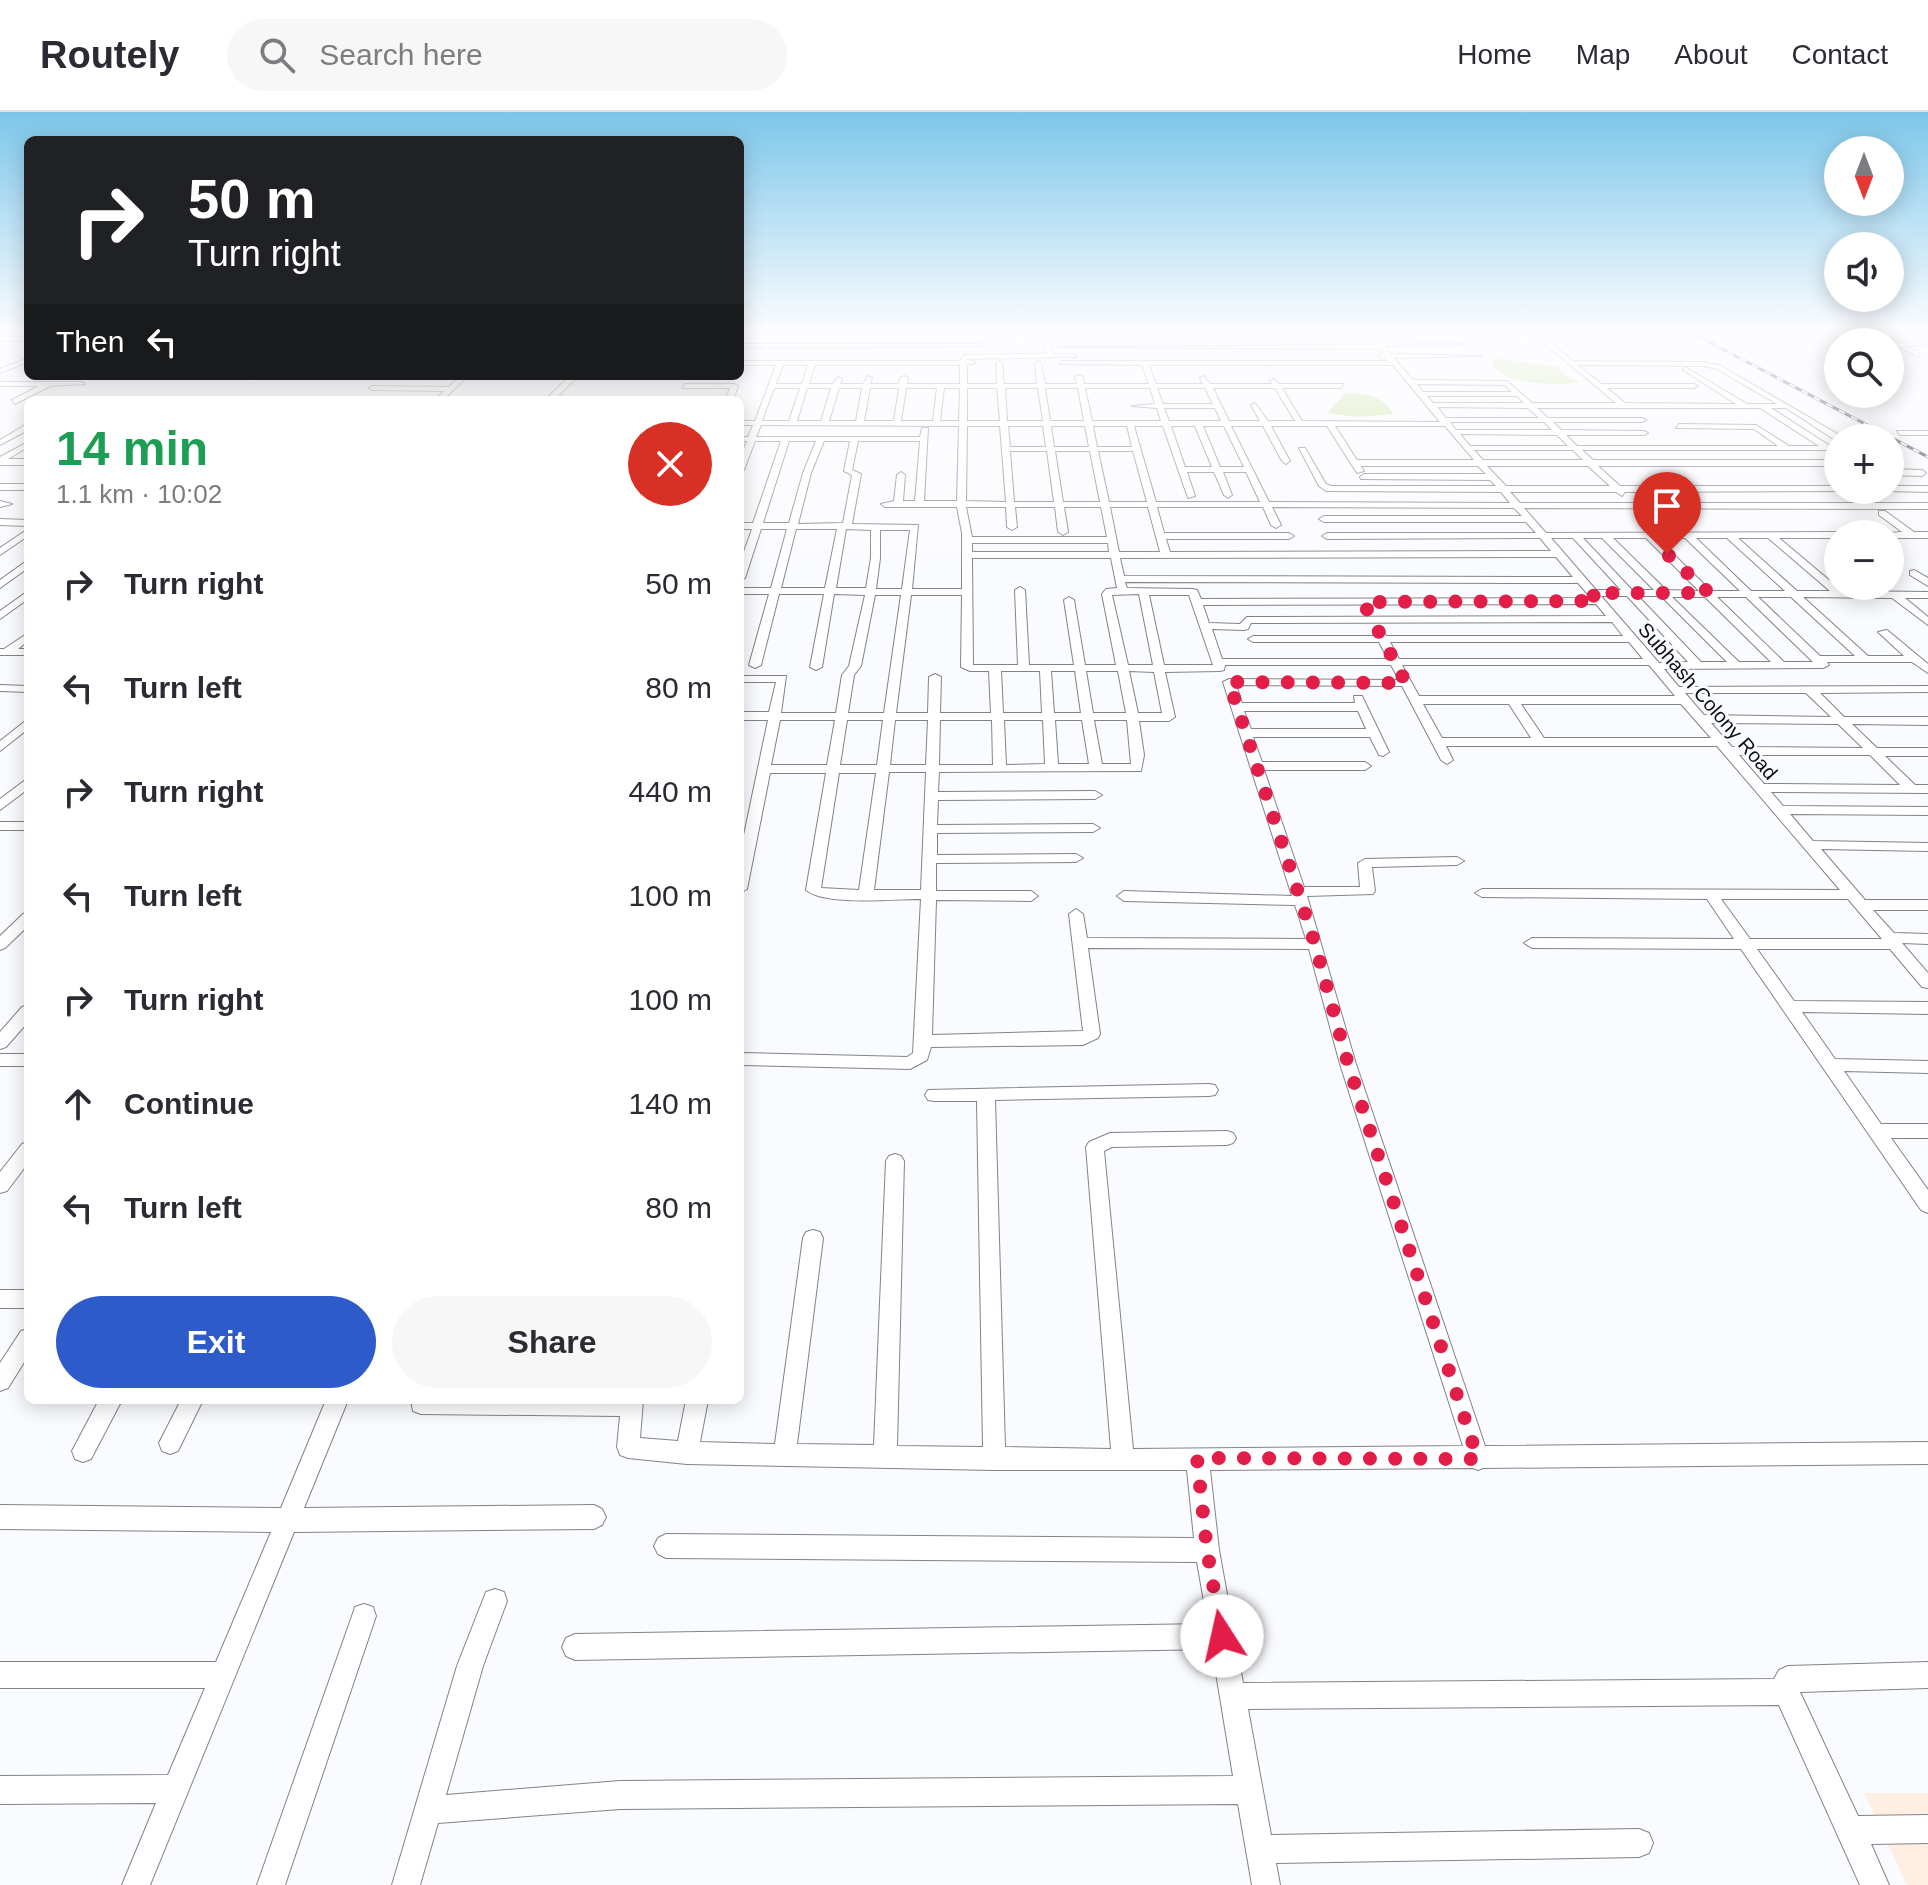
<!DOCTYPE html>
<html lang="en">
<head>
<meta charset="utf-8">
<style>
  body { margin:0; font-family:Arial,sans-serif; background:#f7f7f7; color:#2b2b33; height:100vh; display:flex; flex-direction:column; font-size:30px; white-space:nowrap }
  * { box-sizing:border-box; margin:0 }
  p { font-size:26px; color:#7c7c81 }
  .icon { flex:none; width:44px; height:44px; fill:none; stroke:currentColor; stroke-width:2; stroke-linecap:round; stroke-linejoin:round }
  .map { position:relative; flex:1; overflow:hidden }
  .drawer { position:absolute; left:24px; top:284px; width:720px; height:1008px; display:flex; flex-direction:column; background:#fff; border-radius:12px; box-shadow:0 4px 20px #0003 }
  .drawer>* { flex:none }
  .banner { position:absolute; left:24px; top:24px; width:720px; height:244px; border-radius:12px; box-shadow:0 4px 20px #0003; background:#202124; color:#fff; overflow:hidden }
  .needle { width:52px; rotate:180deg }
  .buttons { position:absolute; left:1824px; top:24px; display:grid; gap:16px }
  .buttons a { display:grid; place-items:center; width:80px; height:80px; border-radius:50%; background:#fff; box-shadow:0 4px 20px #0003; font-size:40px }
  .pin { position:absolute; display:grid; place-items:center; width:68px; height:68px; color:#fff; margin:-82px -34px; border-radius:50% 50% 50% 0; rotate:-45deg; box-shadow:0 0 8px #0007 }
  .pin .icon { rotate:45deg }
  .me { position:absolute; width:88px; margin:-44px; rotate:350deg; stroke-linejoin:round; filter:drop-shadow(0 0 6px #0008) }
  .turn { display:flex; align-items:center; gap:28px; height:168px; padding:0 32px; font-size:36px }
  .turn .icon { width:104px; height:104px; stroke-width:2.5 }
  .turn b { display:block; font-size:56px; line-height:68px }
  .then { display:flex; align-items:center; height:76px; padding:0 32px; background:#0003; gap:16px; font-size:30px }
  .round { display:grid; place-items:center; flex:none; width:84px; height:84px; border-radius:42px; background:#f7f7f7 }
  .summary { display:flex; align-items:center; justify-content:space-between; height:136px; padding:0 32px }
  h1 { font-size:48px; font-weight:800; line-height:60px; color:#1e9e55 }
  .primary-button { display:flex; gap:16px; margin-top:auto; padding:16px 32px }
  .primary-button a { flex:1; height:92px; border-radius:48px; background:#2d5bca; color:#fff; font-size:32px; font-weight:800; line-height:92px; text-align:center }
  .primary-button a+a { background:#f7f7f7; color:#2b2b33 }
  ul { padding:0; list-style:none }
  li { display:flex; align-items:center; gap:24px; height:104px; padding:0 32px }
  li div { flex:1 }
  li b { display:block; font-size:30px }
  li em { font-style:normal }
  header { display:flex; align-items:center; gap:48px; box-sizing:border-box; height:112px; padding:0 40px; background:#fff; border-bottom:2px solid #e1e1e2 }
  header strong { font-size:38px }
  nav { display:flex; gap:44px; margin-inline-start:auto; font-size:28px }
  .search { width:560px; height:72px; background:#f7f7f7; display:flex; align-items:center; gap:20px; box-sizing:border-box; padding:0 28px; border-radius:44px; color:#7c7c81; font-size:30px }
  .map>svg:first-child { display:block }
  .commercial { fill:#ffeee2 }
  .green { fill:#cae29e }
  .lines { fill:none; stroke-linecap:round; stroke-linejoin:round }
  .street-casing { stroke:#81838a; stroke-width:2 }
  .street { fill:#fff; fill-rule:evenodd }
  .rail-casing { stroke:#3a3b3d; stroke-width:3 }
  .rail { stroke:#fafbfe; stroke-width:2; stroke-dasharray:7; stroke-linecap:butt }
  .route { stroke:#e11d48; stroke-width:14; stroke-dasharray:0 25.2 }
  .labels { text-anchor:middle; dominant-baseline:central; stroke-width:6; stroke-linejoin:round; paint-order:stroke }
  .far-street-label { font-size:20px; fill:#0e0f11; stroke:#fafbfe }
</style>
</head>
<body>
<header>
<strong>Routely</strong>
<div class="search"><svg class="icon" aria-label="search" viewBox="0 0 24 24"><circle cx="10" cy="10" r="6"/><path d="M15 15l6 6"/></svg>Search here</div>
<nav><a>Home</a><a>Map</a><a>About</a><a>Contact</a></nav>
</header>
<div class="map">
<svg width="1928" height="1773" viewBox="0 0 1928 1773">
  <rect width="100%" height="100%" fill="#fafbfe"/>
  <path class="commercial" d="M1864 1681H1928V1773H1907Z"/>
  <g class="green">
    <path d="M1493 246 1558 255 1564 263 1581 271C1553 272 1515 275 1493 255Z"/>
    <path d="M1346 281C1365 281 1384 284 1393 302L1358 305 1327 301Z"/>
  </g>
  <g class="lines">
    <g class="street-casing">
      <g id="street">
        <path d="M1042 220H1048L1053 242H1074L1076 245 967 247 976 251 967 253V272H997L996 251 999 249 1002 251 1004 272H1037L1035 251 1038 249 1041 251 1045 272H1077L1075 265 1079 263 1083 265 1084 272H1149L1142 253 1059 252 1061 249H1389L1379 245V243L1383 242 1379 237 1059 235 1375 233 1365 220H1371L1380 230 1466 232 1384 234 1391 242 1481 244 1394 246 1413 268 1507 269 1532 291H1616L1532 221 1664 220 1662 223 1543 224 1573 249 1704 250 1721 254 1841 324 1842 326 1835 328 1786 296H1771L1830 334H1838V338H1582L1593 348H1838V354H1598L1620 374H1838V378L1841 379 1625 380 1622 384 1616 380H1510L1520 391H1928V397L1524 396 1546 421 1838 420 1842 422H1838V426H1779L1842 479 1928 480V486H1905L1928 505V513L1892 486 1803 485 1868 544H1904L1878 520 1887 518 1928 552V561L1912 550H1827L1829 553 1823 556 1664 557 1679 575 1928 574V580L1820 581 1844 605H1928V613L1852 612 1877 636H1928V644H1885L1915 673H1928V681L1771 680 1783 694 1928 695V703L1790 702 1813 729 1928 731V739L1821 737 1865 788H1928V798H1873L1894 821 1928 822V832L1902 831 1928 861V876L1922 875 1890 837H1757L1794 889 1928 890V902L1802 900 1835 947 1928 949V961L1844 959 1881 1012H1928V1026H1891L1928 1078V1101L1921 1098 1741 837 1532 836 1524 831 1532 826 1734 827 1707 787 1482 785 1475 781 1482 777 1840 778 1717 634H1446L1453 648 1447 652 1441 648 1402 574 1236 573 1242 591H1355L1354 584H1362L1389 640 1383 644 1379 643 1370 625H1253L1262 650H1365L1371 654 1365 658H1264L1304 775H1360L1358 751 1365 747 1457 745 1464 749 1457 753 1372 755 1375 779 1373 782 1307 784 1356 952 1485 1334 1928 1330V1352L1483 1356 1478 1358 1473 1356 1210 1358 1219 1438 1243 1571 1774 1567 1779 1558 1788 1554 1928 1550V1576L1800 1580 1858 1704 1928 1703V1731L1871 1732 1889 1773H1860L1779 1593 1248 1597 1271 1723 1639 1717 1649 1721 1653 1731 1649 1741 1639 1745 1276 1751 1280 1773H1252L1238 1692 620 1697 438 1711 420 1773H392L457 1554 486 1480 495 1477 504 1480 507 1489 483 1554 446 1683 620 1669 1233 1664 1212 1537 575 1548 566 1544 562 1535 566 1526 575 1522 1208 1512 1197 1450 666 1446 658 1442 654 1434 658 1426 666 1422 1194 1426 1187 1358H994L687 1352 628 1346 620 1343 617 1335 620 1304 421 1302 413 1299 411 1288H643L640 1326 678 1329 686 1288H708L700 1330 775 1332 803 1126 806 1120 813 1118 820 1120 823 1126 797 1332 874 1333 886 1049 889 1044 895 1042 901 1044 904 1049 897 1334 983 1335 977 989H934L928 988 925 983 928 978 1209 972 1215 973 1218 978 1215 983 1209 984 995 988 1005 1335 1111 1337 1086 1035 1089 1030 1110 1021 1227 1019 1233 1021 1236 1026 1233 1031 1227 1033 1112 1035 1104 1039 1133 1337 1463 1334 1340 952 1309 837 1088 836 1100 922 1098 926 1083 933 931 935 927 948 910 957 740 953V941L907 945 913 941 921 787C894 787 825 794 806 778L826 661H770L747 777 740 781V742L768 608H740V600H769L776 570H740V564H786L781 601H836L842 563 849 554 865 483 834 482 822 555 816 558 810 555 824 482H779L761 553 755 556 749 553 769 482H740V476H771L787 417H761L745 466 740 469V451L752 417H740V411H753L781 329H755L744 358 740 361V347L747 329H740V325H748L753 313H740V309H755L776 253H740V249H960L964 243 1046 242ZM783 253H808L802 272H776ZM815 253H960V272H907L908 266 904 264 900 266 899 272H870L872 266 868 264 863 272H840L842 267 838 265 833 272H809ZM1149 253H1393L1440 310 1302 309 1282 276H1341L1344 272H1279L1274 267 1270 269 1272 272H1210L1204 264 1200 266 1203 272H1156ZM1578 253 1704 254 1717 257 1777 292H1747L1685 255 1683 258 1736 292 1625 291 1607 276H1694L1698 274 1694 272H1601ZM1417 272 1505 273 1512 280H1423ZM774 276H800L789 309H762ZM807 276H831L821 309H797ZM839 276H862L856 309H829ZM870 276H899L894 309H864ZM906 276H937L933 309H901ZM944 276H960L959 309H940ZM967 276H997L1000 309H967ZM1005 276H1038L1043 309H1007ZM1045 276H1078L1084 309H1050ZM1085 276H1150L1155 292 1132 294 1157 296 1161 309H1092ZM1157 276H1205L1213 292H1163ZM1213 276H1275L1295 309H1268L1255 291 1251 293 1260 309H1229ZM1427 284H1517L1524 291H1433ZM1437 295 1528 296 1539 306H1446ZM1164 296H1215L1221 309H1169ZM1537 296H1760L1819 334H1789L1756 313 1679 312 1676 316 1754 317 1778 334H1577L1566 323H1644L1648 321 1644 319 1561 318 1553 310H1642L1646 308 1642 306H1548ZM1450 310H1544L1552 318H1456ZM761 313 959 314 957 389H924L928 316H922L920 325H756ZM967 314H1000L1006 390 966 389ZM1008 314H1043L1046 335H1010ZM1051 314H1085L1089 335H1054ZM1093 314H1127L1132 335H1097ZM1134 314H1163L1188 386 1195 384 1187 360H1214L1224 383 1228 386 1232 383 1223 360H1246L1260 390H1156ZM1171 314H1195L1212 355H1185ZM1203 314H1224L1244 355H1220ZM1231 314H1263L1282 349 1286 352 1290 349 1271 314H1327L1357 361 1364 359 1361 354H1478L1486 362H1364L1360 365 1361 367 1490 368 1496 374H1331L1326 372 1305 336H1299L1319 374 1326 379 1501 380 1510 391 1269 390ZM1335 314H1445L1474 348H1357ZM1460 322 1557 323 1568 334H1470ZM789 329H816L803 361 789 411H763ZM824 329H850L844 359 852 363 843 411 798 412 811 361ZM858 329H920L915 389H903L905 363 901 360 897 363 894 389 881 392 885 395H957L962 421V477H912L918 413 852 412 861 362 852 358ZM1474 338H1573L1583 348H1483ZM1010 339H1047L1054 390H1014ZM1055 339H1090L1100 390H1063ZM1098 339H1133L1147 390H1109ZM1487 354H1588L1610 374H1506ZM966 395H1006L1007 415 1012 418 1017 415 1015 395H1055L1058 420 1063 423 1068 420 1064 395H1101L1107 425H972ZM1110 395H1148L1160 440H1119ZM1157 395H1263L1271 413 1276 416 1281 413 1272 395 1514 396 1522 404H1324L1319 407 1324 410H1526L1536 421H1327L1322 424 1327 427 1540 426 1551 439 1170 440 1166 427H1289L1294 424 1289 421H1164ZM796 417H837L825 476H781ZM846 417 871 418V446L866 476H836ZM880 418H910L902 477H876L880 446ZM1551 426H1573L1621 478H1596ZM1583 426H1602L1654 478H1632ZM1613 426H1646L1699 479 1666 478ZM1657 426H1685L1740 479H1711ZM1696 426H1727L1785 479H1751ZM1738 426H1768L1830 479H1797ZM972 431H1108L1109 440H972ZM1556 445 1573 465 1124 464 1120 446ZM972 446H1111L1117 476 1106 477 1102 482 1116 553H1085L1074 488 1069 485 1064 488 1074 553H1029L1025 478 1020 475 1015 478 1018 553H973ZM1125 470 1578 471 1591 486 1201 487 1197 478 1193 477 1127 476ZM1139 482 1153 553H1128L1112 483ZM875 483H901L884 601H848L854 563 861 554ZM911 483H962L961 555 970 559H989L991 601H940L941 565 935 562 929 565 928 601H896ZM1149 483H1189L1213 553H1164ZM1601 484H1627L1688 550 1659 551ZM1638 484H1661L1727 550H1701ZM1672 485H1705L1771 550H1739ZM1717 485H1746L1813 550H1784ZM1758 485H1791L1855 544H1820ZM1596 492 1606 504 1247 505 1240 512 1209 511 1203 493ZM1612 510 1623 524H1386L1382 516 1378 515 1373 518 1376 524H1253L1248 527 1253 530H1379L1388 547H1222L1212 517 1244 518 1248 517 1251 511ZM1390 530H1629L1643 547H1399ZM1225 553H1391L1399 568 1229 567 1223 570 1292 784 1124 779 1117 784 1124 789 1295 793 1306 827 1087 826 1083 802 1076 797 1069 802 1083 919 932 923 936 788 1031 789 1038 784 1031 779H936V751L1076 750 1083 746 1076 742 937 743V721L1093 720 1100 716 1093 712 937 713 938 688 1095 687 1102 683 1095 679 938 680 939 660 1141 659 1144 643 1139 609H1169L1175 605 1165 560 1220 559 1224 558ZM1402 553H1649L1675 584H1419ZM1001 559H1040L1042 601H1003ZM1051 559H1075L1081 601H1054ZM1086 559H1118L1126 601H1093ZM1129 559 1154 560 1162 601H1138ZM1685 581H1806L1831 605 1704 603ZM1423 592H1509L1531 626H1442ZM1521 592H1681L1711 626H1544ZM1244 599H1358L1366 617H1251ZM780 608H835L827 653H771ZM847 608H883L877 653H840ZM895 608H928L926 653H890ZM940 608H992L993 653H939ZM1004 608H1043L1045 652 1006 653ZM1055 608H1082L1089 652H1058ZM1094 608H1127L1131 652H1102ZM1711 611 1838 612 1863 636 1732 635ZM1739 643H1870L1900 673 1764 672ZM889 660H926L921 778H874ZM839 661H876L859 778 821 776ZM1721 787H1848L1882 827H1750Z"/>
        <path d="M1880 223 1897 229H1928V233H1904L1920 242 1918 245 1880 225Z"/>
        <rect x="0" y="225" width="28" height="4"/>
        <path d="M740 232H982L985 234 740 236Z"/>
        <path d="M28 246V250L0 261V257Z"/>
        <path d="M460 264H468L443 288H435L444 279 373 278 369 276 373 274 449 275Z"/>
        <path d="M570 264H578L557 285H640L644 287 545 288Z"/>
        <path d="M0 270H81L85 272 50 274 15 292 12 288 39 274H0Z"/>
        <path d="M685 272H734L738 274 733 288H725L730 276H682Z"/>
        <path d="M161 285V288H72L76 286Z"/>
        <path d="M25 313H28V318L0 333V328Z"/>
        <path d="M1897 319H1928V323H1900Z"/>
        <path d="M28 330V335L8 347H28V353H0V345Z"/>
        <path d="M1890 357 1922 358 1926 361 1922 364 1890 363Z"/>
        <rect x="0" y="372" width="28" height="6"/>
        <path d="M1890 374H1928V380L1887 379 1890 378Z"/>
        <path d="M0 389 12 392 0 395Z"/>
        <path d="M1879 399H1885L1914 420H1928V426H1890V422L1887 421 1902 420 1879 403Z"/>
        <path d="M0 407 28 408V414L0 413Z"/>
        <path d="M28 417V424L0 443V436Z"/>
        <path d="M28 448V456L0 476V468Z"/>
        <path d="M1914 458 1928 466V474L1910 463V459Z"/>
        <path d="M28 479V487L0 507V499Z"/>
        <path d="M28 521V529L18 537H28V543H0V537H4Z"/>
        <path d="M0 573 28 574V580L0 579Z"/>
        <path d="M28 607V617L0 639V629Z"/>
        <path d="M28 666V677L0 698V687Z"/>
        <rect x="0" y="710" width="28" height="8"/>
        <path d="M28 800V814L5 836 0 838V824L23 802Z"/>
        <path d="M28 893V910L6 935 0 937V920L22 895Z"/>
        <rect x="0" y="942" width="28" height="12"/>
        <path d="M28 1030V1051L7 1079 0 1081V1060L22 1032Z"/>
        <rect x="0" y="1178" width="28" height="18"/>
        <path d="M28 1217V1244L8 1276 0 1279V1251L21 1219Z"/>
        <path d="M99 1288H122L91 1347 83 1350 75 1347 72 1339Z"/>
        <path d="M181 1288H203L178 1339 170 1342 162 1339 159 1331Z"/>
        <path d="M326 1288H348L304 1396 594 1393 602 1397 606 1405 602 1413 594 1417 294 1420 150 1773H122L156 1691 0 1692V1664L168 1663 205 1576H0V1550H216L271 1420 0 1417V1393L281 1396Z"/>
        <path d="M364 1492 373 1495 376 1504 285 1773H257L352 1504 355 1495Z"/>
      </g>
    </g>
    <use href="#street" class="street"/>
    <g class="rail-casing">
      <path id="rail" d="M1690 220 1928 345"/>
    </g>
    <use href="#rail" class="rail"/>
  </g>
  <linearGradient id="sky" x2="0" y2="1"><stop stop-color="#7cc6ea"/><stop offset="0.47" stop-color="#fdfdff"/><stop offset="1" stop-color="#fdfdff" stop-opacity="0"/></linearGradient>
  <rect width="1928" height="468" fill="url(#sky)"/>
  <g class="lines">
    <path class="route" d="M1222 1524 1207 1438 1197 1346 1478 1347 1348 952 1315 832 1229 570 1406 571 1363 490 1599 489 1591 481H1709L1667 442"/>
  </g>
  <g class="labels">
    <g class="far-street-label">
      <text transform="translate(1708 589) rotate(49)">Subhash Colony Road</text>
    </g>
  </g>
</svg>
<div class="buttons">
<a><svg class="needle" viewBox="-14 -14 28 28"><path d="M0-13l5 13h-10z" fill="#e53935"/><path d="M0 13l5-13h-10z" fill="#7c7c81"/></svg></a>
<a><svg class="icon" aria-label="sound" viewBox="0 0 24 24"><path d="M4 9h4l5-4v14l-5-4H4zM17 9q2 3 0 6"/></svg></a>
<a><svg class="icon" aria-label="search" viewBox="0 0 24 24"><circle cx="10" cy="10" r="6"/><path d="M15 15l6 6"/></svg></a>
<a>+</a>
<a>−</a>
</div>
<div class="pin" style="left:1667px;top:442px;background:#d93025"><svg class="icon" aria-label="arrive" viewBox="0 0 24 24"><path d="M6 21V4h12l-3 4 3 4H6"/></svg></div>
<svg class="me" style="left:1222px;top:1524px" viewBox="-20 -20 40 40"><circle r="19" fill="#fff"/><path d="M0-13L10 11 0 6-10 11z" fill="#e11d48"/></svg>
<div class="banner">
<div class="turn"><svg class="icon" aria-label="right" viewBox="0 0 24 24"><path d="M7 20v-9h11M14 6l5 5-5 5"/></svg><div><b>50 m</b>Turn right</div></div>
<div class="then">Then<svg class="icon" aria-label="left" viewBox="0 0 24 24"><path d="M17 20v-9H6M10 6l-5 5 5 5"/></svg></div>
</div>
<section class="drawer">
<div class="summary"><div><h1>14 min</h1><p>1.1 km · 10:02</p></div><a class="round" style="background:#d93025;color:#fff"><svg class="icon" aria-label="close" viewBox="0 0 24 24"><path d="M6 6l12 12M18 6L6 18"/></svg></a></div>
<ul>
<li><svg class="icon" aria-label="right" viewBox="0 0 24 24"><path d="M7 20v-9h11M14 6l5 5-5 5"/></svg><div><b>Turn right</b></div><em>50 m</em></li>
<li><svg class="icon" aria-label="left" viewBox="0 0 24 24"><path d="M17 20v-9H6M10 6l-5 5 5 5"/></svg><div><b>Turn left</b></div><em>80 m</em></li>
<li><svg class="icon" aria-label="right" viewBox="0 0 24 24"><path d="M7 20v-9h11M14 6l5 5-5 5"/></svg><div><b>Turn right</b></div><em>440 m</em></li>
<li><svg class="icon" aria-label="left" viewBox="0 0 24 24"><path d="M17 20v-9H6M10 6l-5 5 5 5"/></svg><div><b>Turn left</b></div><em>100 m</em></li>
<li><svg class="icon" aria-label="right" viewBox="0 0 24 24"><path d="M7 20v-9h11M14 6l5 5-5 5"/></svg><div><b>Turn right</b></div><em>100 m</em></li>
<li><svg class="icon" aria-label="ahead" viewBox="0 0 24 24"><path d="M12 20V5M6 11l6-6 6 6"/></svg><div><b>Continue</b></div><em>140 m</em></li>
<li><svg class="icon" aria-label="left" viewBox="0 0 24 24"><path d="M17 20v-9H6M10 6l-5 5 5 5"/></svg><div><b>Turn left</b></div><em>80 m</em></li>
</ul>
<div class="primary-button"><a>Exit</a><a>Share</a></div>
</section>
</div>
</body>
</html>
